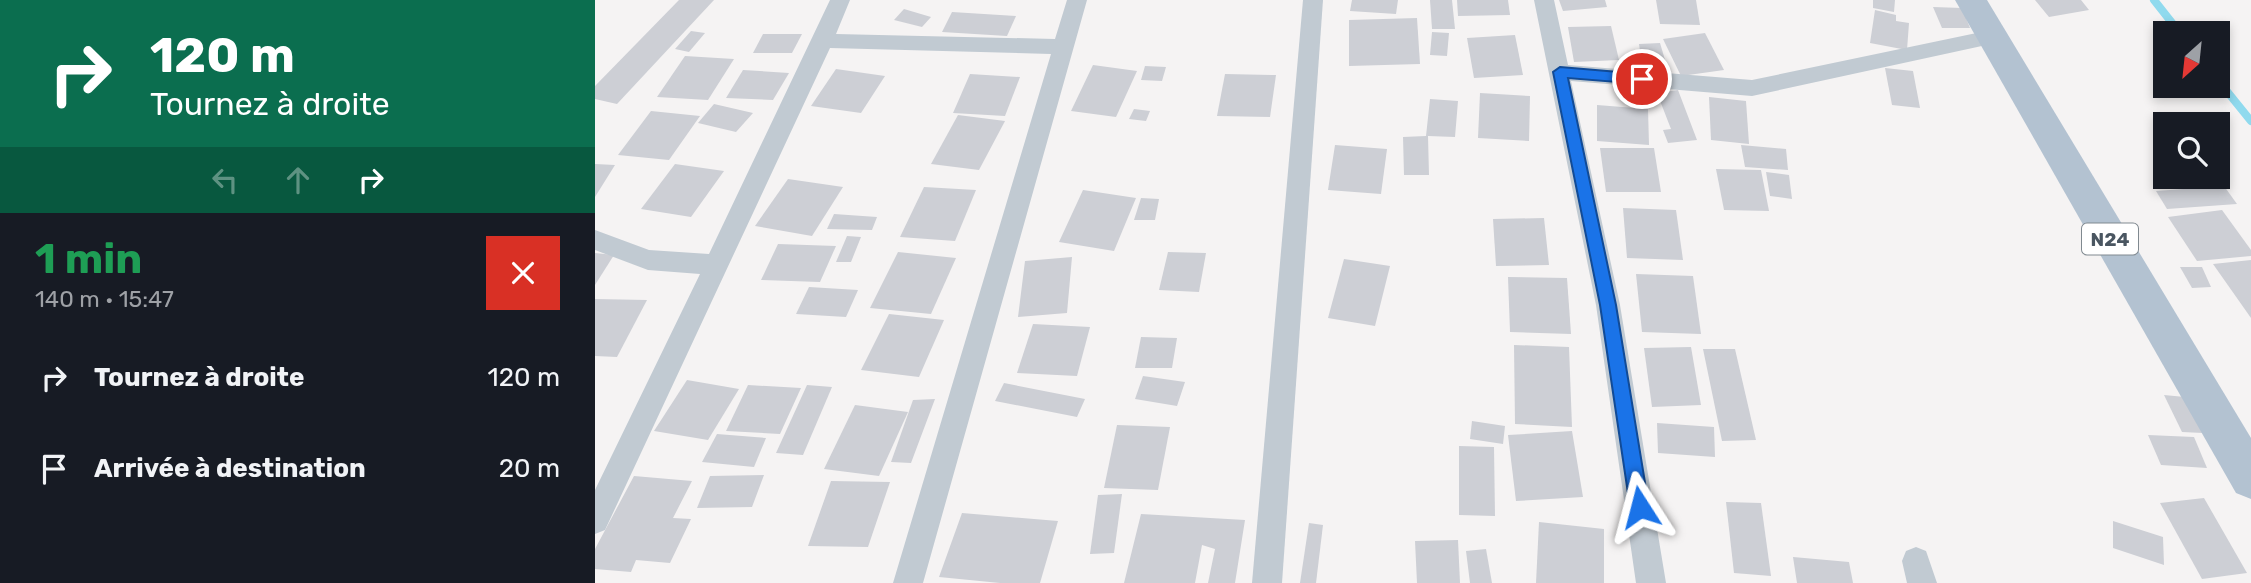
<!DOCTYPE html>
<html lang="fr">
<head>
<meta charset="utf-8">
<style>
  body { margin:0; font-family:Rubik,sans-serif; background:#20242c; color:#f1f3f6; height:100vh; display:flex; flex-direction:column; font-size:26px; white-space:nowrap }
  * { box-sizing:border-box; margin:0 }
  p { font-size:23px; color:#9ea1a6 }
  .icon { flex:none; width:38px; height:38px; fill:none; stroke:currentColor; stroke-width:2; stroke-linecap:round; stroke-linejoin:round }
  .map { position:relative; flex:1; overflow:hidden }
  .details { display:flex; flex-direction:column; background:#171b24; width:595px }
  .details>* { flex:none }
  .banner { background:#0b6e4f; color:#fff; overflow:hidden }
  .needle { width:46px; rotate:207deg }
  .controls { position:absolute; left:1558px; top:21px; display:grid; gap:14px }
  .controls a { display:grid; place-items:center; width:77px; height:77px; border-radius:0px; background:#171b24; box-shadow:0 4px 10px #0003; font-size:35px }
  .pin { position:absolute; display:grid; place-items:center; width:60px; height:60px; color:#fff; margin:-30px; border:4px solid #fff; border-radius:50%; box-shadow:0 2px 7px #0007 }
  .me { position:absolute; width:77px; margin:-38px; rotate:351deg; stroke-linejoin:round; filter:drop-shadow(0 0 5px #0008) }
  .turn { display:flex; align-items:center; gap:24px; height:147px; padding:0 35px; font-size:32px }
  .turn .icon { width:91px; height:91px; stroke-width:2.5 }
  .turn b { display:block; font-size:49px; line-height:60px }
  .lanes { display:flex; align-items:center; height:66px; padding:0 35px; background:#0003; justify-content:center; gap:35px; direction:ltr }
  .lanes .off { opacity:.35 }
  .round { display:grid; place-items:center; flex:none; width:74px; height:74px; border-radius:0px; background:#20242c }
  .headline { display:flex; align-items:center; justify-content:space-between; height:119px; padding:0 35px }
  h1 { font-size:42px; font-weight:700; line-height:52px; color:#1e9e55 }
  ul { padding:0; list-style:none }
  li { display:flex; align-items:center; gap:21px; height:91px; padding:0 35px }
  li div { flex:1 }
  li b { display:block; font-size:26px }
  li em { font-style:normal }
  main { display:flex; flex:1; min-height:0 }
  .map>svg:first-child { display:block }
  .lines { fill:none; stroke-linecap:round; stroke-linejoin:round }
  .stream { stroke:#90daee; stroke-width:8 }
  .building { fill:#cdcfd5 }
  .street { fill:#c1cad2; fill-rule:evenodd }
  .primary { fill:#b3c2d1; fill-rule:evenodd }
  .route { fill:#1a73e8; stroke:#114b97; stroke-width:2 }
  .labels { text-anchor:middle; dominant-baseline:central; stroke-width:5; stroke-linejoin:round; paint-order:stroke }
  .shield { fill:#fff; stroke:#808990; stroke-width:2 }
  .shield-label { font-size:19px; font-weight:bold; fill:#4a5661 }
</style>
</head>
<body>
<main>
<section class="details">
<div class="banner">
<div class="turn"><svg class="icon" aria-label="right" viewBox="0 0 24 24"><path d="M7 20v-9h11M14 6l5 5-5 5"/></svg><div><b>120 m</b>Tournez à droite</div></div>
<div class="lanes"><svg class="icon off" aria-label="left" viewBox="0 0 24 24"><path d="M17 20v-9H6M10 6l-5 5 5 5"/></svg><svg class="icon off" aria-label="ahead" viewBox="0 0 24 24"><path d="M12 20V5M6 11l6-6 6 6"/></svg><svg class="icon" aria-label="right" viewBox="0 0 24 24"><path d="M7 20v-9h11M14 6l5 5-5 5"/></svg></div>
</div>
<div class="headline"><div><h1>1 min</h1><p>140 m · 15:47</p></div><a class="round" style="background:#d93025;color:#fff"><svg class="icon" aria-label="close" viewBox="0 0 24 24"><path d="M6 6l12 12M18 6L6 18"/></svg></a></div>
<ul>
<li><svg class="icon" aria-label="right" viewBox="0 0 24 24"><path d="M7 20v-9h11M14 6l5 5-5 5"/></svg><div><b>Tournez à droite</b></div><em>120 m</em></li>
<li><svg class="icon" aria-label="arrive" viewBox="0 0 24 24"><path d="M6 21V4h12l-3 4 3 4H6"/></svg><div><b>Arrivée à destination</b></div><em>20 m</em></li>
</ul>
</section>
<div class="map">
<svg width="1656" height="583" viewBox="0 0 1656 583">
  <rect width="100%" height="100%" fill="#f5f3f3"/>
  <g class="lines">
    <g class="stream">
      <path d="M1559 0 1585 33"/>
      <path d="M1622 79 1656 121"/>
    </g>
  </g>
  <g class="building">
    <path d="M84 0H119L22 104 0 99V86Z"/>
    <path d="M757 0H803L801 14 755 11Z"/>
    <path d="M835 0H857L860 29H837Z"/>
    <path d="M862 0H913L915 15 863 16Z"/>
    <path d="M964 0H1010L1012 7 968 11Z"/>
    <path d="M1061 0H1101L1105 25 1065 24Z"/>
    <path d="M1278 0H1300L1299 12 1278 8Z"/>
    <path d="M1440 0H1486L1494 10 1454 17Z"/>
    <path d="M1338 7 1367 8 1375 28H1347Z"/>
    <path d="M309 9 336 17 327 27 299 20Z"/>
    <path d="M1280 10 1301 15V21L1314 23 1312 50 1275 43Z"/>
    <path d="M357 12 421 16 412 36 347 32Z"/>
    <path d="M822 18 825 64 754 66V20Z"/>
    <path d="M1016 26 1024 60 979 62 973 27Z"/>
    <path d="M96 31 110 33 94 52 80 49Z"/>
    <path d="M837 32 854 33 852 56 835 55Z"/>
    <path d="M1110 33 1129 70 1086 76 1068 39Z"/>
    <path d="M168 34H207L197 53H158Z"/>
    <path d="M920 35 928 75 879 78 872 38Z"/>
    <path d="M1065 43 1073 70 1048 71 1044 44Z"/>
    <path d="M90 56 139 59 113 100 62 97Z"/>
    <path d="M498 65 542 71 521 117 476 111Z"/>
    <path d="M550 66 571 67 567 81 546 80Z"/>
    <path d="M1290 68 1318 71 1325 108 1297 105Z"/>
    <path d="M241 69 290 76 266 113 216 106Z"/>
    <path d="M148 70 194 73 178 100 131 98Z"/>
    <path d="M375 74 425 77 410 116 358 113Z"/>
    <path d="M630 74 681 75 675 117 622 116Z"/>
    <path d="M1083 90 1102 140 1073 143 1068 130 1076 129 1062 93Z"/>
    <path d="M885 93 935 96 934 141 883 138Z"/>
    <path d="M1114 97 1151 101 1154 144 1116 140Z"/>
    <path d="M835 99 863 101 860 137 833 136 834 175H809L808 137 831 136Z"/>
    <path d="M119 104 158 113 141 132 103 123Z"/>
    <path d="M1002 105 1053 109 1054 145 1002 141Z"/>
    <path d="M539 109 555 111 551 121 534 119Z"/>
    <path d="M56 111 105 116 74 160 23 155Z"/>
    <path d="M363 115 410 121 384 170 336 164Z"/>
    <path d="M740 145 792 149 786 194 733 190Z"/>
    <path d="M1146 145 1191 149 1193 170 1150 167Z"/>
    <path d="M1005 148H1059L1066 192H1011Z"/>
    <path d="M0 164 20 165 0 197Z"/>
    <path d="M80 164 129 171 96 217 46 209Z"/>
    <path d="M1121 169 1166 170 1174 211 1129 210Z"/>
    <path d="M1171 172 1194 175 1197 199 1175 196Z"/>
    <path d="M193 179 248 187 217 236 160 226Z"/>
    <path d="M1629 186 1642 204 1572 209 1561 191Z"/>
    <path d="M329 187 381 190 360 241 305 237Z"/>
    <path d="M488 190 541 198 519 251 464 242Z"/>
    <path d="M546 198 564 199 560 220H539Z"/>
    <path d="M1028 208 1081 210 1088 260 1032 258Z"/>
    <path d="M1627 210 1656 250V256L1602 261 1573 217Z"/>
    <path d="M239 214 282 217 277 230 232 229Z"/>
    <path d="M949 218 954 265 901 266 898 219Z"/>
    <path d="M252 236 266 237 256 262H241Z"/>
    <path d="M183 244 241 246 225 282 166 280Z"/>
    <path d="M303 252 361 258 336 314 275 308Z"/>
    <path d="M573 252 611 253 604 292 564 290Z"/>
    <path d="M0 253 19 255 0 285Z"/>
    <path d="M477 257 472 313 423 317 430 261Z"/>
    <path d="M749 259 795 266 780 326 733 318Z"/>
    <path d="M1656 260V318L1618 264Z"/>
    <path d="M1585 267H1607L1616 287 1597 288Z"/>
    <path d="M1041 274 1098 276 1106 334 1047 332Z"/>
    <path d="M913 277 972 278 976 334 915 332Z"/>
    <path d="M214 287 263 290 251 317 201 314Z"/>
    <path d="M0 299 52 300 22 357 0 356Z"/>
    <path d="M294 314 349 320 324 377 266 370Z"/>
    <path d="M438 324 495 327 482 376 422 373Z"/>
    <path d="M546 337 582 338 577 368H540Z"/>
    <path d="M919 345 974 347 977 427 920 424Z"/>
    <path d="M1096 347 1106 405 1057 407 1049 348Z"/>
    <path d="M1108 349H1140L1161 440 1127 441Z"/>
    <path d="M548 376 590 382 582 406 540 399Z"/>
    <path d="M92 380 144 389 113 440 59 431Z"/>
    <path d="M409 383 449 391 490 399 482 417 400 401Z"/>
    <path d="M153 385 206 388 185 434 131 431Z"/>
    <path d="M212 385 237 387 208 455 181 453Z"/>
    <path d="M1569 395 1590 397 1608 433 1587 432Z"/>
    <path d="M340 399 316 463 296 462 318 400Z"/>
    <path d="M260 405 313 412 284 476 229 469Z"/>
    <path d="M877 421 910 426 908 444 875 439Z"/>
    <path d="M1062 423 1119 427 1120 457 1063 453Z"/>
    <path d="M522 425 575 427 563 490 509 488Z"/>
    <path d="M977 431 988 497 921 501 913 435Z"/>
    <path d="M122 434 171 438 159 467 107 462Z"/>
    <path d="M1553 435 1599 437 1612 468 1566 465Z"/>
    <path d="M864 446 899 447 900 516 864 515Z"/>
    <path d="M169 475 157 507 102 508 115 476Z"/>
    <path d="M39 476 97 481 78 518 96 519 75 563 41 560 36 572 0 569V549Z"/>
    <path d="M236 481 295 482 273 547 213 546Z"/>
    <path d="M527 494 519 553 495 554 503 495Z"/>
    <path d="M1609 498 1652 573 1607 579 1565 503Z"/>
    <path d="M1131 502 1166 503 1176 576 1139 573Z"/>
    <path d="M367 513 463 521 445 583H405L344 577Z"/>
    <path d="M546 514 650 520 640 583H613L620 549 607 545 600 583H529Z"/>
    <path d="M1518 521 1568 537 1569 565 1518 548Z"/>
    <path d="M944 522 1009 529V583H941Z"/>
    <path d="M714 523 728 525 721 583H705Z"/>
    <path d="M863 540 865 583H822L820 541Z"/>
    <path d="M891 549 897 583H875L871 551Z"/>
    <path d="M1198 557 1254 562 1258 583H1202Z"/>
  </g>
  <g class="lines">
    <g class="street">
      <path d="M235 0H255L241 34 460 39 472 0H492L328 583H298L456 54 235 48 10 530 0 534V490L105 274 53 270 0 250V230L54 250 114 254Z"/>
      <path d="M708 0H728L687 583H657Z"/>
      <path d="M939 0H959L973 65 1157 80 1396 30 1403 32 1406 37 1403 42 1396 44 1157 96 976 81 1025 305 1071 583H1041L1001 305Z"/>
      <path d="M1321 547 1331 551 1342 583H1312L1307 561 1311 551Z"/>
    </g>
    <path class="primary" d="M1360 0H1392L1656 438V499L1641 493Z"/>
  </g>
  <path class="route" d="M965 67 1047 74 1054 79 1047 84 973 78 1021 305 1054 507 1051 513 1045 516 1038 513 1035 507 1005 305 958 72Z"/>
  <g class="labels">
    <rect class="shield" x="1487" y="223.5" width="56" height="31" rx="5"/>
    <g class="shield-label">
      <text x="1515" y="239">N24</text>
    </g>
  </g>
</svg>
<div class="controls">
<a><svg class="needle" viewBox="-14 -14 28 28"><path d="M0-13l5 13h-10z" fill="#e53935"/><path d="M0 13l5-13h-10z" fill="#9ea1a6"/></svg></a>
<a><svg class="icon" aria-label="search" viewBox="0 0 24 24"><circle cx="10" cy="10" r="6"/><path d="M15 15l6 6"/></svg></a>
</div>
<div class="pin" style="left:1047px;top:79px;background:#d93025"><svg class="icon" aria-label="arrive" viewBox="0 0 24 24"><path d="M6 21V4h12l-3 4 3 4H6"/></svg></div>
<svg class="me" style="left:1045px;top:507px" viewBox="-20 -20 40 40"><path d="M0-17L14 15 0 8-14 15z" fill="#1a73e8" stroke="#fff" stroke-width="4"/></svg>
</div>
</main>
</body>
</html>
